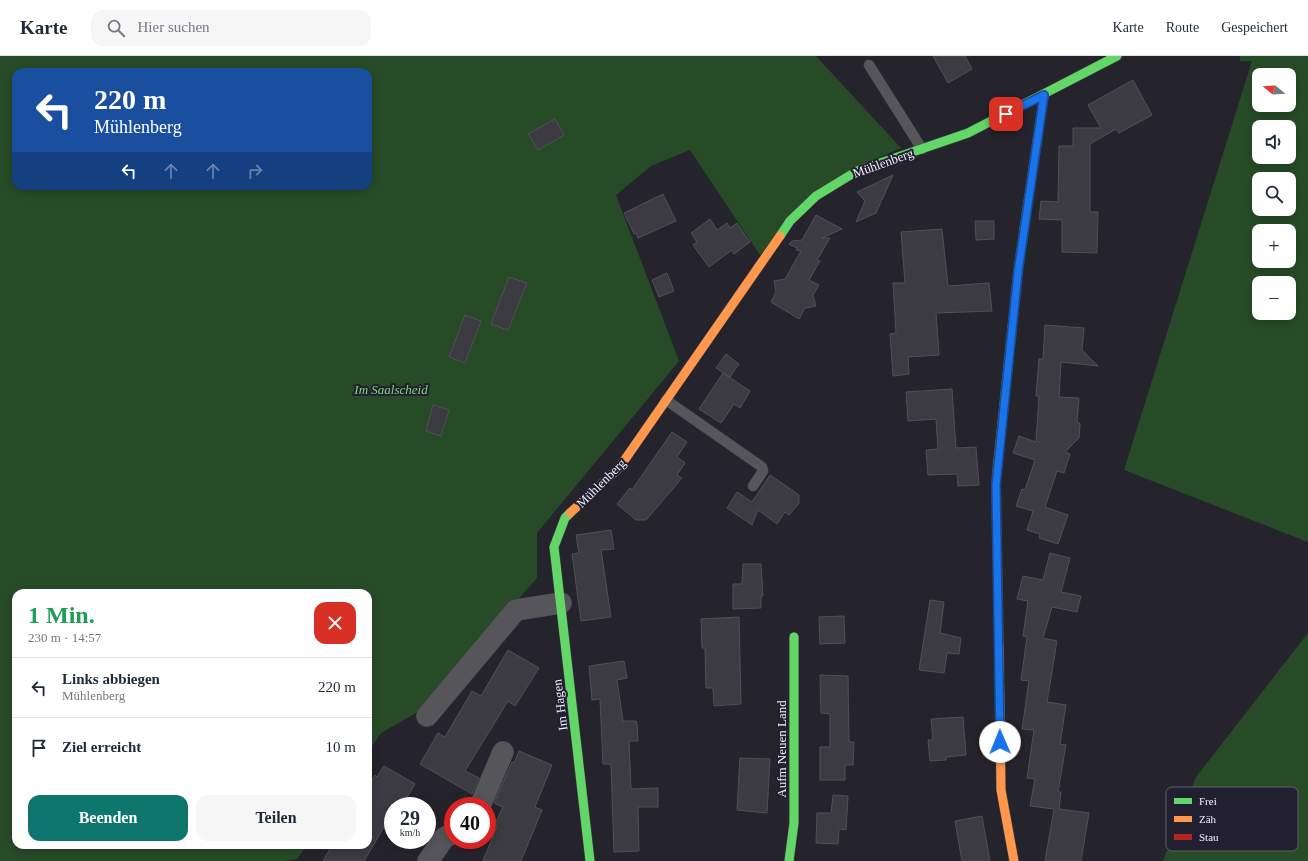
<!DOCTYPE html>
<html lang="de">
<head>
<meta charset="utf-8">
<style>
  body { margin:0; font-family:"Times New Roman",serif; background:#f6f6f7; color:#1f2937; height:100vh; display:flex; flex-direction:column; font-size:15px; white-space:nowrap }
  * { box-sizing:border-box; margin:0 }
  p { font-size:13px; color:#747a83 }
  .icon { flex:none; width:22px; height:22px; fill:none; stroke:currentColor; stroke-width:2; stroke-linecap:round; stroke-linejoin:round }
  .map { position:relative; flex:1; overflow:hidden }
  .drawer { position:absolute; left:12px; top:533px; width:360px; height:260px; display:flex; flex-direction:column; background:#fff; border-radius:12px; box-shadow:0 2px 10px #0003 }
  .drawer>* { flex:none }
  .guide { position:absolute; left:12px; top:12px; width:360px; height:122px; border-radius:12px; box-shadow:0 2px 10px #0003; background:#1a4fa0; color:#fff; overflow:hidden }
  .needle { width:26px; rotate:288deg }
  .controls { position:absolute; left:1252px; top:12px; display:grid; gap:8px }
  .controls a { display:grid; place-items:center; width:44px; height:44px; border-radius:8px; background:#fff; box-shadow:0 2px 10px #0003; font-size:20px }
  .speed { position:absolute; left:384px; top:741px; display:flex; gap:8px; font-size:20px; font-weight:700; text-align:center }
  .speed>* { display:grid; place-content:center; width:52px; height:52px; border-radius:50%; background:#fff; box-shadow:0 2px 10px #0003; line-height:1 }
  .speed small { font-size:10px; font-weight:400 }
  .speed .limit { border:6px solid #d22; background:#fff; color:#111 }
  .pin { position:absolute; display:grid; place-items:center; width:34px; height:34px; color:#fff; margin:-17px; border-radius:8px; box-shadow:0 2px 6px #0006 }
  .me { position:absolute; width:44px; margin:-22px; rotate:359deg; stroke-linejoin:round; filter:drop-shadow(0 0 3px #0008) }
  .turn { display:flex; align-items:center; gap:14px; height:84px; padding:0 16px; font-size:18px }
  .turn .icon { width:52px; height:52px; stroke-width:2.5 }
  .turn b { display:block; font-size:28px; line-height:34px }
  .lanes { display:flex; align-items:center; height:38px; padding:0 16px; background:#0003; justify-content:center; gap:20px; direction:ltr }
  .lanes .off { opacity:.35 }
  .round { display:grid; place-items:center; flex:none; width:42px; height:42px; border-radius:12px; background:#f6f6f7 }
  .summary { display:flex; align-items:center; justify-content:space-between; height:68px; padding:0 16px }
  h1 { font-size:24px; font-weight:800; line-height:30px; color:#1e9e55 }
  .action { display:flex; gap:8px; margin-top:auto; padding:8px 16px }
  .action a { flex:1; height:46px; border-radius:12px; background:#0f766e; color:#fff; font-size:16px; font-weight:800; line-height:46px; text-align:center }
  .action a+a { background:#f6f6f7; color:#1f2937 }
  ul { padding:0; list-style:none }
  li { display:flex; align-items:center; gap:12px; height:60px; padding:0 16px; border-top:1px solid #e0e1e3 }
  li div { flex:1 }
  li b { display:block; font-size:15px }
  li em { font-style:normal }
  header { display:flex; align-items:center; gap:24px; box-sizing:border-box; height:56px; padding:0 20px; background:#fff; border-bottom:1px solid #e0e1e3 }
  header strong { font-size:19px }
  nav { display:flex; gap:22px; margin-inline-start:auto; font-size:14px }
  .search { width:280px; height:36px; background:#f6f6f7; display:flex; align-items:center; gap:10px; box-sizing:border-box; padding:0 14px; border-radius:12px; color:#747a83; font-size:15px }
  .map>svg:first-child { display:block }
  .green { fill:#274b27; fill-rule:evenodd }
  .building { fill:#3c3b42; stroke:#515058 }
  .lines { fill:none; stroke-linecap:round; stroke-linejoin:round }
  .lane-casing { stroke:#424148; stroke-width:11 }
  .street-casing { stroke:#424148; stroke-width:22 }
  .fast-casing { stroke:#424148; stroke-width:10 }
  .slow-casing { stroke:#424148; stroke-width:10 }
  .jam-casing { stroke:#424148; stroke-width:10 }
  .lane { stroke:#56565a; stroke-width:10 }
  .street { stroke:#56565a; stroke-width:21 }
  .fast { stroke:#63d668; stroke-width:9 }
  .slow { stroke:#ff974d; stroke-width:9 }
  .jam { stroke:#b3261e; stroke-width:9 }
  .route-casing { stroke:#114b97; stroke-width:10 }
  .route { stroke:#1a73e8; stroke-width:7 }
  .labels { text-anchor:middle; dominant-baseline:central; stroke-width:4; stroke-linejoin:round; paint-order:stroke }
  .street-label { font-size:13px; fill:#f1f0fc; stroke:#222030 }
  .park-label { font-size:13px; font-style:italic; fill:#7ed87b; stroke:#222030 }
  .key { fill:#222030; stroke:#605e6d; stroke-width:1 }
  .key-label { font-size:11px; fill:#f1f0fc }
</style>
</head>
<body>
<header>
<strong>Karte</strong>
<div class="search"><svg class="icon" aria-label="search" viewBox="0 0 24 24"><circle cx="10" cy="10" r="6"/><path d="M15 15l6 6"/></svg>Hier suchen</div>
<nav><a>Karte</a><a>Route</a><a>Gespeichert</a></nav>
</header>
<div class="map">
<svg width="1308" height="805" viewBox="0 0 1308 805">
  <rect width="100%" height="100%" fill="#25242c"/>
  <g class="green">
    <path d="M0 0H816L901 92 852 113 760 199 690 94 651 110 616 139 679 305 537 477V522L421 654 381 677 368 696V537H16V789H307L297 803 284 805H0ZM16 16H368V130H16Z"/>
    <path d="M1240 0H1308V486L1124 414 1252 5H1240ZM1259 19H1289V49H1259ZM1259 71H1289V101H1259ZM1259 123H1289V153H1259ZM1259 175H1289V205H1259ZM1259 227H1289V257H1259Z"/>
    <path d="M1308 577V805H1163L1196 721Z"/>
  </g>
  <g class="building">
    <path d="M933 0H965L972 13 948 27Z"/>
    <path d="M1133 24 1152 59 1119 77 1116 73 1090 88V156H1098L1097 197 1062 196V164L1039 163 1041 145 1058 146 1059 90H1073V72H1101L1088 49Z"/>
    <path d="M555 63 564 79 538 94 528 78Z"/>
    <path d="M893 119 876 157 856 166 865 145 857 136Z"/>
    <path d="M663 138 676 165 638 182 636 177 634 178 624 157Z"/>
    <path d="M816 159 842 173 822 182H830L817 204 820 205 809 224 819 229 813 239 816 250 805 252 799 263 771 246 776 236 774 225 785 223 801 195 796 194 797 192 789 188 792 185 802 184Z"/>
    <path d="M710 163 717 174 727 167 730 172 737 167 750 186 734 198 732 194 709 211 693 189 697 186 691 177Z"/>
    <path d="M975 165H994V183L976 184Z"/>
    <path d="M942 173 948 230 989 227 992 255 936 257 939 299 908 301 909 318 893 320 890 278 896 277 893 227H905L901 176Z"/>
    <path d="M667 217 674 235 659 241 652 224Z"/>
    <path d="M509 221 527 227 508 274 491 268Z"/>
    <path d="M465 259 481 265 465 307 449 301Z"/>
    <path d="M1045 269 1084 272 1082 294 1098 310 1061 306 1059 341 1079 342 1077 365 1080 368 1079 382 1065 396 1070 398 1064 417 1057 415 1045 451 1068 459 1058 488 1039 482 1040 478 1027 474 1033 455 1016 450 1022 433 1025 434 1035 404 1013 397 1019 380 1036 386 1039 340H1036L1039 303H1043Z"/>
    <path d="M726 298 739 308 730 321 716 312Z"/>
    <path d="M723 317 750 335 740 352 734 348 721 367 699 353Z"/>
    <path d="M952 333 956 392 976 391 979 429 958 430 957 418 928 419 926 394 938 393 936 363 908 365 906 336Z"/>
    <path d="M433 349 449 354 441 380 426 375Z"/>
    <path d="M672 376 687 386 677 401 685 407 677 419 682 422 646 464H636L617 448 630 432 632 434Z"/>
    <path d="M770 419 799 439V447L789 459 785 456 777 468 758 454 752 469 727 452 737 436 752 446Z"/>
    <path d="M611 474 614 493 601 494 611 561 581 565 572 498 579 497 576 479Z"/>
    <path d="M1050 497 1070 502 1061 536 1081 540 1077 556 1052 551 1043 582 1057 585 1047 646 1066 649 1060 688 1066 689 1058 736H1061L1059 753 1089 757 1081 805H1045L1054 753 1030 750 1035 723 1027 722 1034 674 1022 673 1029 625 1021 624 1027 581 1023 580 1028 545 1017 543 1023 520 1043 524Z"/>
    <path d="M743 508H761L763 540H761V552L733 553V528H742Z"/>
    <path d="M930 544 944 546 940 577 961 582 959 598 947 597 944 617 919 614Z"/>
    <path d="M844 560 845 587 820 588 819 561Z"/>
    <path d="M739 561 741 648 714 650 713 632H706L705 592H702L701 563Z"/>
    <path d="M508 594 539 612 515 650 508 645 465 715 479 722 472 738 420 708 438 677 445 681 472 635 481 640Z"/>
    <path d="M624 605 627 622 617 624 623 665H636L637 668 638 685H629L631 733 658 732V751H638L639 795 614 796 611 708H603L600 643 592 644 589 610Z"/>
    <path d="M820 619 848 620 849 686H854L853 709H845V724H820V691H830V658L821 657Z"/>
    <path d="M963 661 966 699 946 701V704L930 705 928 684H933L931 663Z"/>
    <path d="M519 695 552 709 535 751 542 754 521 805H483L497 770 495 768 503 751 494 747 512 706 514 707Z"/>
    <path d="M740 702 770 703 767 757 737 754Z"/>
    <path d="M384 710 415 728 402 750H393V777L384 771 364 805H323L332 789H368V731L375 719 377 721Z"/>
    <path d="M833 739 848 740 846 774 839 773 838 788 816 787 817 757H831Z"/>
    <path d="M982 760 990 805H962L955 765Z"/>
  </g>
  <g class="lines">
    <g class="lane-casing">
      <g id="lane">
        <path d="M869 9 922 93"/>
        <path d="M666 344 762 411 763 415 753 430"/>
      </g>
    </g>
    <g class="street-casing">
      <g id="street">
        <path d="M427 660 516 554 561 547"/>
        <path d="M480 750 503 696"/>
        <path d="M428 805 444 782 453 777"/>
      </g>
    </g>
    <g class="fast-casing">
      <g id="fast">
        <path d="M1024 174 1044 39"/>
        <path d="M780 180 790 165 816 140 857 115 968 77 1117 0"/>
        <path d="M570 457 565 462 554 491 590 805"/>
        <path d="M789 805 794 767V581"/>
      </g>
    </g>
    <g class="slow-casing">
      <g id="slow">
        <path d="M997 416 1018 216 1024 174"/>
        <path d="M570 457 619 412 780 180"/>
        <path d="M999 588 1001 734 1014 805"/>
      </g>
    </g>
    <g class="jam-casing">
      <path id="jam" d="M997 416 996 429 999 588"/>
    </g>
    <use href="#lane" class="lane"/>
    <use href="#street" class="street"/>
    <use href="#fast" class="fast"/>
    <use href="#slow" class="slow"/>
    <use href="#jam" class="jam"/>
  </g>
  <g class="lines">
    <g class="route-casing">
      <path id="route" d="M1000 686 996 429 1018 216 1044 39 1006 58"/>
    </g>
    <use href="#route" class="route"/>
  </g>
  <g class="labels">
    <g class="street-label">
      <text transform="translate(883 107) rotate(-20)">Mühlenberg</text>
      <text transform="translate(601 427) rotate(-45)">Mühlenberg</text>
      <text transform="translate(560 649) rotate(-97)">Im Hagen</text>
      <text transform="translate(781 693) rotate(-90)">Aufm Neuen Land</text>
    </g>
    <g class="park-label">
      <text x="391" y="333">Im Saalscheid</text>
    </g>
  </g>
  <rect x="1166" y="731" width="132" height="64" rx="6" class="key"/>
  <rect x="1174" y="742" width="18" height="6" fill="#63d668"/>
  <rect x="1174" y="760" width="18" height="6" fill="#ff974d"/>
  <rect x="1174" y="778" width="18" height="6" fill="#b3261e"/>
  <g class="key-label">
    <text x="1199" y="749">Frei</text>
    <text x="1199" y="767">Zäh</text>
    <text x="1199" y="785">Stau</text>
  </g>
</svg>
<div class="controls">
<a><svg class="needle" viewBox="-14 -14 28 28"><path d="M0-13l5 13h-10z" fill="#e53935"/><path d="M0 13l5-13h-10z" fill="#747a83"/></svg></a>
<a><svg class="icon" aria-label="sound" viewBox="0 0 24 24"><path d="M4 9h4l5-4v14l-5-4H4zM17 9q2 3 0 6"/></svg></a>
<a><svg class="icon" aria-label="search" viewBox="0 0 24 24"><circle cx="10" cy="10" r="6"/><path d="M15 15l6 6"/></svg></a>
<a>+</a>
<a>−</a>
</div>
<div class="speed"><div>29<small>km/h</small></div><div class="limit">40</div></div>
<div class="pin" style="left:1006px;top:58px;background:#d93025"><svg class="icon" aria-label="arrive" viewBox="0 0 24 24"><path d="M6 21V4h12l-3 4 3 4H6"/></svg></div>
<svg class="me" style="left:1000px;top:686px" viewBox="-20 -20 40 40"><circle r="19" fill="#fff"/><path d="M0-13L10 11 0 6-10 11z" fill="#1a73e8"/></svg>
<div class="guide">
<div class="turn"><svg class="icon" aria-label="left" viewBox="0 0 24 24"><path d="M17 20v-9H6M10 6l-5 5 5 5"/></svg><div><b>220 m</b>Mühlenberg</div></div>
<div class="lanes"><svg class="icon" aria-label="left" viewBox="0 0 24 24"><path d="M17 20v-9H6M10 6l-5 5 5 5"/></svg><svg class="icon off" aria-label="ahead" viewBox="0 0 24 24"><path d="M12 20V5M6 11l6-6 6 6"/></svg><svg class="icon off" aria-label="ahead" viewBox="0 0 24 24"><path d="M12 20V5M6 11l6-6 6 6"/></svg><svg class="icon off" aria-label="right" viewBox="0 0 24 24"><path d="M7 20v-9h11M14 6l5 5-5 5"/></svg></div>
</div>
<section class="drawer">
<div class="summary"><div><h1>1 Min.</h1><p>230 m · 14:57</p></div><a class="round" style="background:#d93025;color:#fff"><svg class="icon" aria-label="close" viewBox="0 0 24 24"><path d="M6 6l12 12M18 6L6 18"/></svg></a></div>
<ul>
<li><svg class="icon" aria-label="left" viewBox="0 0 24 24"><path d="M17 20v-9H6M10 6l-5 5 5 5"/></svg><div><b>Links abbiegen</b><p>Mühlenberg</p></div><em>220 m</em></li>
<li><svg class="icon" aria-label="arrive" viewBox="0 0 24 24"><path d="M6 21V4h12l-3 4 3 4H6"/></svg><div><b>Ziel erreicht</b></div><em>10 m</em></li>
</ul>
<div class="action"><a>Beenden</a><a>Teilen</a></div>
</section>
</div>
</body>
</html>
